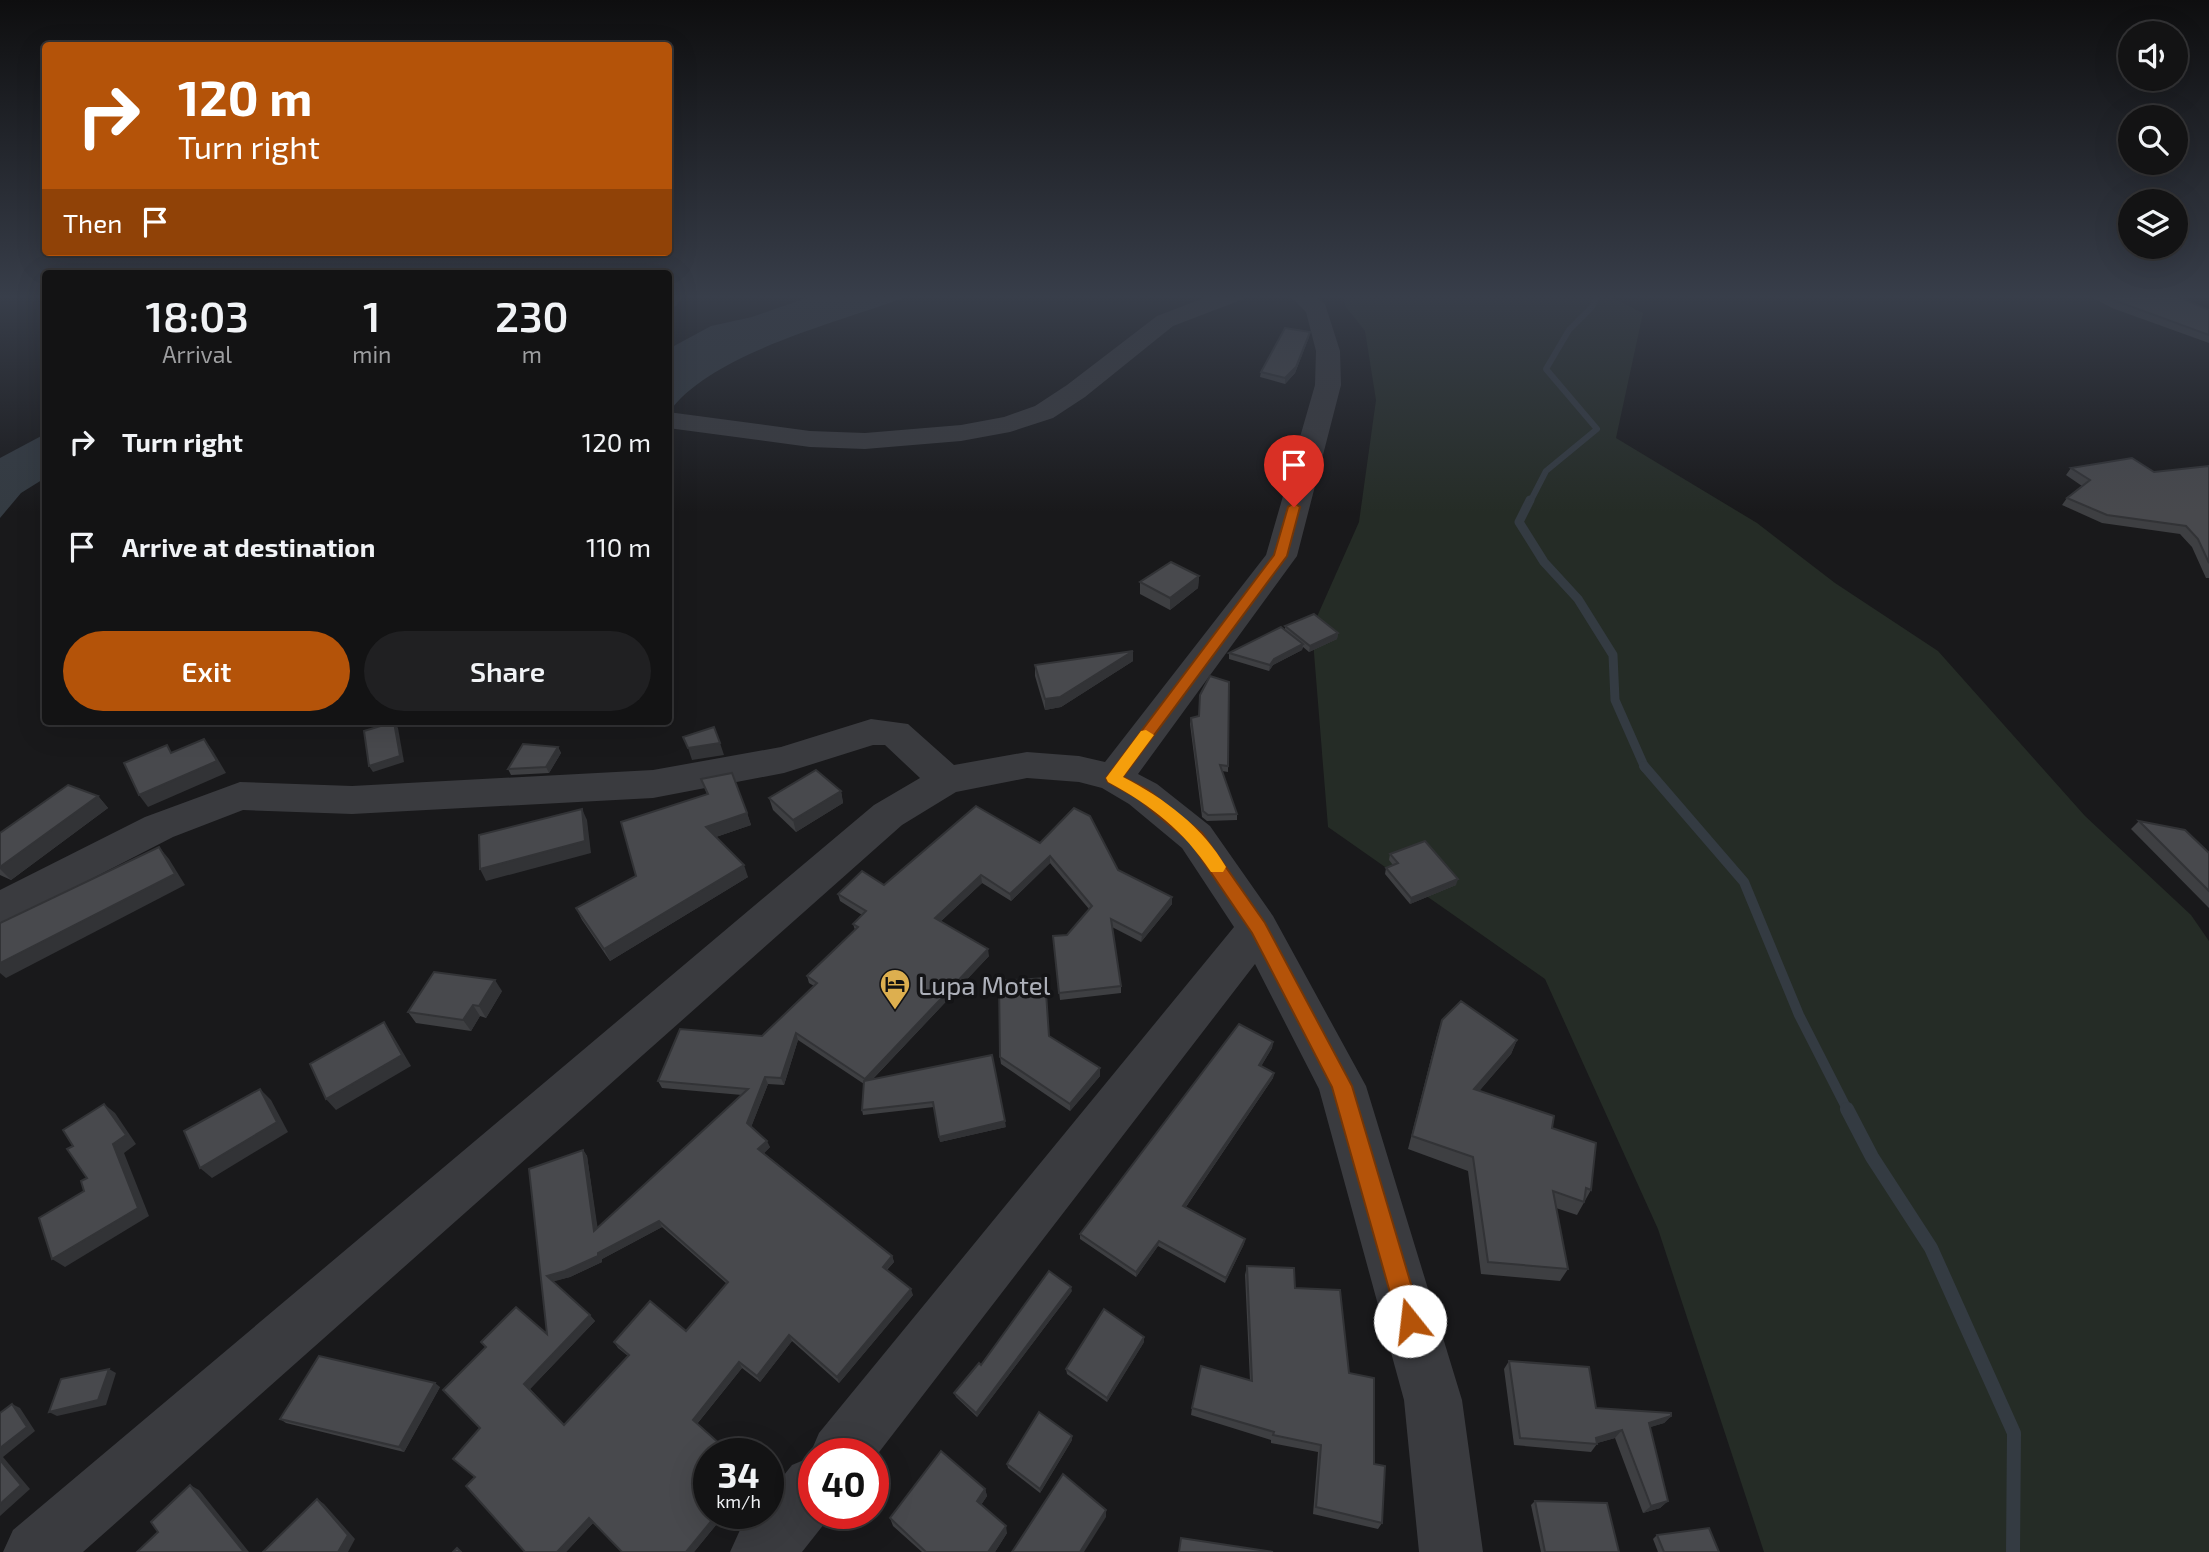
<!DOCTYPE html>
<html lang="en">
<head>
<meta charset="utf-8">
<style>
  body { margin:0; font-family:"Exo 2",sans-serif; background:#202022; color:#f1f3f6; height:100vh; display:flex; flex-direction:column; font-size:26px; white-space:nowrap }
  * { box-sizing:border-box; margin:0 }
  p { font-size:23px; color:#9d9ea0 }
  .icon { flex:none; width:38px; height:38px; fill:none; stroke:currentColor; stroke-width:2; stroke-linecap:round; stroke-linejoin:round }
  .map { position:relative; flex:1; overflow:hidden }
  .side { position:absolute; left:42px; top:270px; width:630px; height:455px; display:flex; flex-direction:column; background:#131314; border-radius:7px; box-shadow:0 7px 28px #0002,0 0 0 2px #323234 }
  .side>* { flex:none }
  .hud { position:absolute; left:42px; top:42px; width:630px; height:214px; border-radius:7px; box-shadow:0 7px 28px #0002,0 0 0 2px #323234; background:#b45309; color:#fff; overflow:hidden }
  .fabs { position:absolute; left:2118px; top:21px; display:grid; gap:14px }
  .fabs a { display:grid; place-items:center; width:70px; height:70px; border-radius:50%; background:#131314; box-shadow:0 7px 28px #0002,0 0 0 2px #323234; font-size:35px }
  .speed { position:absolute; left:693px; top:1438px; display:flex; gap:14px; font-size:35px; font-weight:700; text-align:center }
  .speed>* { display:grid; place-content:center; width:91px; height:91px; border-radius:50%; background:#131314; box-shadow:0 7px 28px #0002,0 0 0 2px #323234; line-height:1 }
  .speed small { font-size:18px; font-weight:400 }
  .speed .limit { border:10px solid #d22; background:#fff; color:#111 }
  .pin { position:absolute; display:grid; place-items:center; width:60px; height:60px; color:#fff; margin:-72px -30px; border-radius:50% 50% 50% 0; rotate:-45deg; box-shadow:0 0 7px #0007 }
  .pin .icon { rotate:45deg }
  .me { position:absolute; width:77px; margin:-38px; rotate:344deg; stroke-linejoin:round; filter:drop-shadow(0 0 5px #0008) }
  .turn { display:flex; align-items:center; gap:24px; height:147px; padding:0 21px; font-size:32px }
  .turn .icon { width:91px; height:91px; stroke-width:2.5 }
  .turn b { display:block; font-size:49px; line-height:60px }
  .then { display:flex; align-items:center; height:66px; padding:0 21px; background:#0003; gap:14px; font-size:26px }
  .eta { display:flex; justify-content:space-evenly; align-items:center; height:119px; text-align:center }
  .eta b { font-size:42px; font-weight:600; line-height:49px }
  .cta { display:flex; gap:14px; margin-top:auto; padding:14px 21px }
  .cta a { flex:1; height:80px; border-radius:42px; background:#b45309; color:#fff; font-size:28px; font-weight:600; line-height:80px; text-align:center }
  .cta a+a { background:#202022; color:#f1f3f6 }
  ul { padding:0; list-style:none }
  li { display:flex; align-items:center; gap:21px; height:105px; padding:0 21px }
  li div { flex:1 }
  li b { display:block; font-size:26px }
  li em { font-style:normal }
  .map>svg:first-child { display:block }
  .green { fill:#252c26 }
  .water { fill:#343b42 }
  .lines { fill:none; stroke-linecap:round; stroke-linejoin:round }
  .stream-far3 { stroke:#343b42; stroke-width:6 }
  .stream-far2 { stroke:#343b42; stroke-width:9 }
  .stream-far1 { stroke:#343b42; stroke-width:10 }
  .stream { stroke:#343b42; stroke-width:14 }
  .minor { fill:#3a3b3f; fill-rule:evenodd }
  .wall { fill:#3e3f42; fill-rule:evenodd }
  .shaded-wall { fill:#323336 }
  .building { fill:#48494d; stroke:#323336; stroke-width:2; fill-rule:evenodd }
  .route { fill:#b45309; stroke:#753606; stroke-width:2 }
  .slow { fill:#f59e0b }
  .labels { text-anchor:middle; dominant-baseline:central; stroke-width:7; stroke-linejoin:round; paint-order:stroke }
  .poi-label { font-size:26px; fill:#adb0b9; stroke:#141416; text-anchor:start }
</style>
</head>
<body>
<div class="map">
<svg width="2209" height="1552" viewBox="0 0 2209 1552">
  <rect width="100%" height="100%" fill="#19191b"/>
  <path class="green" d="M1342 295H1606L1643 313 1616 438 1757 523 1835 583 1938 651 2085 816 2191 915 2209 941V1552H1764L1658 1229 1545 979 1328 827 1312 628 1359 522 1376 400 1365 331 1346 307Z"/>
  <g class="water">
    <path d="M815 295H912C843 321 712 352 669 412V359L674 346 711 326 752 317Z"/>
    <path d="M45 434V478L21 493 0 518V458Z"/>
  </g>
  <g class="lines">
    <path class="stream-far3" d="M1530 502 1546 471 1597 429 1546 369 1569 330 1592 307 1598 295"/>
    <path class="stream-far2" d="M1530 500 1519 522 1544 562 1578 599 1613 655 1615 700 1645 768"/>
    <path class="stream-far1" d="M1644 766 1744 882 1799 1015 1848 1111"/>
    <path class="stream" d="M1847 1109 1872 1157 1931 1248 2014 1433 2013 1552"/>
    <g class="minor">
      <path d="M668 295H684L676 306 668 308Z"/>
      <path d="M1212 295H1245L1241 300 1173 326 1085 397 1053 418 1010 432 961 441 865 449 810 447 668 428V412L810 431 865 433 961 425 1004 417 1035 406 1067 385 1157 316Z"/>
      <path d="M1289 295H1314L1325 304 1340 351 1341 385 1297 556 1138 774 1157 784 1210 826 1273 916 1366 1086 1462 1400 1483 1552H1419L1404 1400 1319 1089 1255 964 873 1460V1454H814V1514H832L802 1552H730L740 1530 753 1514H768V1495L792 1465 811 1457 810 1454 819 1433 1234 927 1182 848 1129 804 1102 788 1079 782 1027 778 956 792 902 825 83 1552H3L13 1530 874 805 920 778 885 745H873L784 773 653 798 352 814 243 810 173 837 66 892 15 922 0 927V890L145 817 240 782 352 786 653 770 781 747 871 719 908 724 954 765 1027 752 1079 756 1105 762 1266 555 1315 385 1316 351 1306 312Z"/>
    </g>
  </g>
  <g class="wall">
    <path d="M2088 295H2174L2209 310V343L2112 308Z"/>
    <path d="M1309 337 1295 373 1285 384 1260 377 1261 372Z"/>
    <path d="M2209 466V578H2206L2192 547 2180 534 2102 523 2062 505 2067 498 2082 486 2066 475 2071 468 2154 472Z"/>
    <path d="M1199 576 1198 588 1170 610 1140 594V582Z"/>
    <path d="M1285 626 1338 633 1337 639 1309 652 1303 647 1302 650 1273 665 1269 671 1229 659V653L1285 630Z"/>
    <path d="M1133 661 1061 707 1045 710 1035 676V665Z"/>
    <path d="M1191 718 1228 766V772L1222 771 1237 814V820L1207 821 1202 817 1190 724Z"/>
    <path d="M558 747 561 753 549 773 511 775 508 769Z"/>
    <path d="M701 779 747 813 751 825 716 837 748 877 610 961 582 920 576 908 636 876 707 794Z"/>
    <path d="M841 791 843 803 796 832 773 810 769 798Z"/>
    <path d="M98 796 108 808 11 880 0 875V833Z"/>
    <path d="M2139 821 2209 853V908L2131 829Z"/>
    <path d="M1040 843 1118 870 1172 904 1141 942 1112 927 1121 986V993L1060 1000 1053 936 1067 935 1089 909 1050 863 1011 901 982 883 941 921 989 956 872 1080 1006 1127 940 1142 934 1107 863 1115 862 1110 864 1084 798 1040 784 1085 768 1084 751 1127 770 1147 764 1153 892 1256 894 1262 887 1270 913 1295 839 1383 792 1341 760 1382 742 1368 697 1424 709 1514H725L694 1552H622L593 1523 566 1552H525L475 1477 480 1428 547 1334 529 1169 583 1150 587 1156 597 1228 742 1095 662 1088 658 1081 762 1036 814 986 809 983 807 976 855 930 853 924 862 915 840 901 838 894 884 885ZM662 1227 727 1284 686 1331 614 1342 618 1348 628 1356 564 1425 530 1389 595 1321 553 1281 570 1277 602 1262V1259Z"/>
    <path d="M1390 854 1456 885 1410 904 1385 874 1386 868 1393 865 1389 860Z"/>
    <path d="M502 991 486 1018 480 1016 471 1031 416 1023 408 1012Z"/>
    <path d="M1442 1020 1517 1040 1511 1054 1479 1091 1552 1128 1591 1190 1577 1215 1556 1208 1568 1269 1560 1281 1481 1274 1468 1171 1408 1149 1437 1035Z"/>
    <path d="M1049 1036 1100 1068V1076L1070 1111 1001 1064 1000 1057Z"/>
    <path d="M1273 1042 1272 1048 1261 1066 1274 1073 1273 1078 1186 1207 1245 1239 1244 1244 1225 1283 1158 1246 1136 1277 1080 1239V1234Z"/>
    <path d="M1247 1266 1295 1288 1349 1373 1374 1464 1382 1523 1378 1529 1313 1514 1318 1452 1271 1443V1440L1191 1415 1192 1408 1250 1381 1245 1275Z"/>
    <path d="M1072 1291 977 1417 956 1397 954 1393 981 1365Z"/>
    <path d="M1144 1342 1107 1402 1067 1374 1066 1369Z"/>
    <path d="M1509 1361 1596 1408 1671 1416 1664 1423 1650 1427 1668 1501 1660 1508 1643 1513 1615 1438 1597 1443V1444L1591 1452 1514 1445 1504 1369Z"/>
    <path d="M440 1387 404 1452 286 1423 280 1419Z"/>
    <path d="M1072 1440 1040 1493 1008 1468 1007 1464Z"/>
    <path d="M985 1489 987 1496 981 1505 1007 1533 995 1552H922L893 1526 890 1518Z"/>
    <path d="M1535 1501 1619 1552H1541L1531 1505Z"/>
    <path d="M1657 1535 1719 1552H1658L1653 1539Z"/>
  </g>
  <g class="shaded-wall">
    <path d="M1310 332 1309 337 1295 373 1285 384V378Z"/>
    <path d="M1199 576 1198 588 1170 610V598Z"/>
    <path d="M1338 633 1337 639 1309 652 1310 646Z"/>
    <path d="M1303 644 1302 650 1273 665 1269 671 1270 665 1274 659Z"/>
    <path d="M1133 651V661L1061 707 1045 710V699Z"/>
    <path d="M394 722 398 728 404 762 373 772 369 766Z"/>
    <path d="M204 739 213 751 226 773 148 807 139 795Z"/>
    <path d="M720 743 724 755 692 760 688 748Z"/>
    <path d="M558 747 561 753 549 773 546 767Z"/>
    <path d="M841 791 843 803 796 832 793 820Z"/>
    <path d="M98 796 108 808 11 880 0 869V867Z"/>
    <path d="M582 809 587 820 591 853 486 881 480 869Z"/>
    <path d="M747 813 751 825 710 839 706 827Z"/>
    <path d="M159 847 169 859 185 885 6 978 0 973V963Z"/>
    <path d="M1050 856V863L1011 901 1010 894Z"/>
    <path d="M744 865 748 877 610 961 604 949Z"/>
    <path d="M981 875 982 883 937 925 935 918Z"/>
    <path d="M1458 879 1456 885 1410 904 1411 898Z"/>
    <path d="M1172 897V904L1141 942 1142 935Z"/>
    <path d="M988 949 989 956 866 1086 865 1079Z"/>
    <path d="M495 980 502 991 486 1018 479 1006Z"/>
    <path d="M473 1005 480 1016 471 1031 463 1020Z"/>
    <path d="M384 1022 392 1034 411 1066 336 1110 326 1099Z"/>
    <path d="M796 1033 798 1040 784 1085 781 1078Z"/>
    <path d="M1517 1040 1511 1054 1469 1103 1474 1089Z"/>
    <path d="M1273 1042 1272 1048 1259 1070V1065Z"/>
    <path d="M1100 1068V1076L1070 1111V1104Z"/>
    <path d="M1274 1073 1273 1078 1183 1211V1206Z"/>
    <path d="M765 1077 768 1084 750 1130 747 1123Z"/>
    <path d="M260 1089 271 1100 288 1132 212 1178 200 1168Z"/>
    <path d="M104 1104 115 1113 136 1144 124 1153 149 1216 65 1267 52 1259 113 1144Z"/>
    <path d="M1005 1121 1006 1127 940 1142 939 1137Z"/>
    <path d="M767 1141 770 1147 761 1156 758 1149Z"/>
    <path d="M583 1150 587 1156 599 1237 594 1231Z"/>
    <path d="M659 1221 662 1227 602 1259V1262L570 1277 552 1282 547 1276 598 1253Z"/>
    <path d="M1245 1239 1244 1244 1225 1283 1226 1278Z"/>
    <path d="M1159 1241 1158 1246 1136 1277V1272Z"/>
    <path d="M892 1256 894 1262 884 1272 883 1267Z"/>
    <path d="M1071 1287 1072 1291 977 1417 976 1413Z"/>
    <path d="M911 1289 913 1295 839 1383 837 1377Z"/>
    <path d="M590 1315 595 1321 530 1389 524 1384Z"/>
    <path d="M789 1335 792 1341 760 1382 757 1376Z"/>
    <path d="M1144 1337V1342L1107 1402V1398Z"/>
    <path d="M739 1362 742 1368 696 1425 693 1420Z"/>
    <path d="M109 1369 116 1373 106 1405 57 1416 49 1412Z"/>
    <path d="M435 1383 440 1387 404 1452 399 1447Z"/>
    <path d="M12 1404 20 1408 35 1431 3 1457 30 1489 0 1516V1448Z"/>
    <path d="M1671 1416 1664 1423 1641 1430 1649 1423Z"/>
    <path d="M1622 1430 1615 1438 1594 1444 1596 1438Z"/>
    <path d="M1072 1436V1440L1040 1493V1489Z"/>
    <path d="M190 1485 199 1490 249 1552H244Z"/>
    <path d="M985 1489 987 1496 979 1508 977 1501Z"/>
    <path d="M317 1499 324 1504 355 1539 348 1552H338Z"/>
    <path d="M1668 1501 1660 1508 1643 1513 1651 1506Z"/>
    <path d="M1106 1510V1517L1084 1552H1080Z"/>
    <path d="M717 1514H725L694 1552H686Z"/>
    <path d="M589 1518 594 1522 566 1552H557Z"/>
    <path d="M1006 1526 1007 1533 995 1552H988Z"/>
  </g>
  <g class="building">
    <path d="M2104 295H2174L2209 310V335L2116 301Z"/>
    <path d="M1285 328 1310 332 1296 367 1285 378 1261 372Z"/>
    <path d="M2132 458 2154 472 2209 466V563L2198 539 2186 526 2107 515 2067 498 2090 480 2071 468Z"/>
    <path d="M1171 562 1199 576 1170 598 1140 582Z"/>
    <path d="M1314 614 1338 633 1310 646 1285 626Z"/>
    <path d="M1281 627 1303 644 1274 659 1270 665 1229 653Z"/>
    <path d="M1133 651 1060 697 1045 699 1035 665Z"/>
    <path d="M1210 676 1229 682 1228 766 1220 765 1237 814 1208 815 1203 811 1191 718 1199 716 1200 695Z"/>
    <path d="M394 722 400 756 369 766 364 731Z"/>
    <path d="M714 727 720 743 688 748 683 737Z"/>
    <path d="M204 739 217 761 139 795 124 763 167 745 171 753Z"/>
    <path d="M523 744 558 747 546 767 508 769Z"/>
    <path d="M816 770 841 791 793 820 769 798Z"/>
    <path d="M732 773 747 813 706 827 744 865 604 949 576 908 636 876 621 822 708 794 701 779Z"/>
    <path d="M68 785 98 796 0 867V833Z"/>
    <path d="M976 806 1040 843 1074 808 1090 816 1118 870 1172 897 1142 935 1111 919 1121 986 1059 993 1053 936 1067 935 1092 906 1050 856 1010 894 981 875 935 918 988 949 865 1079 796 1033 781 1078 765 1077 747 1123 767 1141 758 1149 892 1256 883 1267 911 1289 837 1377 789 1335 757 1376 739 1362 693 1420 731 1454H709V1514H717L686 1552H622L589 1518 557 1552H525L466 1486 475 1477 453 1459 480 1428 443 1390 486 1347 481 1342 516 1307 547 1334 529 1169 583 1150 594 1231 748 1089 658 1081 680 1029 762 1036 817 983 807 976 858 927 853 924 866 911 838 894 862 871 884 885ZM659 1221 728 1282 686 1331 650 1301 614 1342 629 1355 564 1425 524 1384 590 1315 547 1276 565 1271 598 1256V1253Z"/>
    <path d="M582 809 585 841 480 869 479 835Z"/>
    <path d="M2139 821 2185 830 2209 853V891Z"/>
    <path d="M1425 841 1458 879 1411 898 1386 868 1398 863 1390 854Z"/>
    <path d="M159 847 175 874 0 963V923Z"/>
    <path d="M434 972 495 980 479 1006 473 1005 463 1020 408 1012Z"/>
    <path d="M1045 978 1049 1036 1100 1068 1070 1104 1000 1057 999 981Z"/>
    <path d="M1461 1001 1517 1040 1474 1089 1554 1116 1552 1128 1596 1143 1591 1190 1586 1188 1584 1202 1553 1191 1568 1269 1488 1262 1473 1157 1412 1136 1442 1020Z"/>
    <path d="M384 1022 402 1055 326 1099 310 1064Z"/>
    <path d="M1239 1024 1273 1042 1259 1065 1274 1073 1183 1206 1245 1239 1226 1278 1159 1241 1136 1272 1080 1234Z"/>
    <path d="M992 1055 1005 1121 939 1137 933 1102 862 1110 864 1081Z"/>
    <path d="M260 1089 277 1122 200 1168 184 1131Z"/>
    <path d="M104 1104 126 1135 113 1144 138 1208 52 1259 39 1218 84 1191 81 1181 87 1178 67 1149 73 1146 63 1130Z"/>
    <path d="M1247 1266 1294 1268 1295 1288 1340 1290 1349 1373 1374 1378V1464L1385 1466 1382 1523 1316 1507 1321 1445 1273 1435 1274 1432 1192 1408 1201 1366 1252 1381Z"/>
    <path d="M1049 1271 1071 1287 976 1413 954 1393 979 1363 981 1365Z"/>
    <path d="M1104 1309 1144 1337 1107 1398 1066 1369Z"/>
    <path d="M319 1356 435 1383 399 1447 280 1419Z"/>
    <path d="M1509 1361 1589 1367 1596 1408 1671 1413V1416L1649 1423 1668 1501 1651 1506 1622 1430 1596 1438 1597 1444 1520 1438Z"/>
    <path d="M109 1369 98 1400 49 1412 61 1379Z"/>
    <path d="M12 1404 27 1427 0 1448V1413Z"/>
    <path d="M1039 1412 1072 1436 1040 1489 1007 1464Z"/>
    <path d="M941 1451 985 1489 977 1501 1006 1526 988 1552H926L890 1518Z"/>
    <path d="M0 1460 21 1485 0 1504Z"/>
    <path d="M1063 1474 1106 1510 1080 1552H1012Z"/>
    <path d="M190 1485 244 1552H137L158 1532 151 1522Z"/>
    <path d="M317 1499 348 1535 338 1552H263Z"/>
    <path d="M1535 1501 1607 1503 1619 1552H1545Z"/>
    <path d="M1709 1528 1719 1552H1664L1657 1535Z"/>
    <path d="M1181 1538 1273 1552H1179Z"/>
    <path d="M457 1548 461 1552H453Z"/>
  </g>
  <linearGradient id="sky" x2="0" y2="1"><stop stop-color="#0e0e0f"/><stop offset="0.58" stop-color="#383e4a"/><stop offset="1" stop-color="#383e4a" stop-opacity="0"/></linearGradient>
  <rect width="2209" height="512" fill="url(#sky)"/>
  <path class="route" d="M1294 503 1300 507 1287 556 1123 777 1148 790 1202 833 1265 923 1352 1086 1422 1321 1418 1330 1410 1333 1402 1330 1398 1321 1332 1087 1252 933 1190 842 1137 798 1108 782 1106 778 1274 555 1288 507Z"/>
  <path class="slow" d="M1146 730 1154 735 1123 777C1164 798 1203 827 1226 867L1223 872H1211C1183 830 1152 806 1108 782L1106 778 1141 731Z"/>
  <defs>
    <g id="hotel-pin" transform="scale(1.575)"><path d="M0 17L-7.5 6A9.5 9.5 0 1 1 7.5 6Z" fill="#ddaf4f" stroke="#141416"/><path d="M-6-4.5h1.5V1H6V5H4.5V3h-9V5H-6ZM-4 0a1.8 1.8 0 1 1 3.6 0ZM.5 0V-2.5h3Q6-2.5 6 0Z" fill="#111"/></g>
  </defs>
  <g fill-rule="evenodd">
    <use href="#hotel-pin" x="895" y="984"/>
  </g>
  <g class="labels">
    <g class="poi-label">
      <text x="918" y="984">Lupa Motel</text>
    </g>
  </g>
</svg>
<div class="fabs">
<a><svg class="icon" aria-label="sound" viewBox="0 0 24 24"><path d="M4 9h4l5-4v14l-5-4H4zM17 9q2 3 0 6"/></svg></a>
<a><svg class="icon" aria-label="search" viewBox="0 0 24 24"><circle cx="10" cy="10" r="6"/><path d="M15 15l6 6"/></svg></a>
<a><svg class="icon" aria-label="layers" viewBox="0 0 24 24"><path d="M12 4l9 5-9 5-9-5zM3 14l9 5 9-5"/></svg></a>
</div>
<div class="speed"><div>34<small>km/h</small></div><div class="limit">40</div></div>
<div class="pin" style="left:1294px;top:507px;background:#d93025"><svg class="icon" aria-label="arrive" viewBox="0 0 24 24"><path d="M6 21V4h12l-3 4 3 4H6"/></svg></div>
<svg class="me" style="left:1410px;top:1321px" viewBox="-20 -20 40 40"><circle r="19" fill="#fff"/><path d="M0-13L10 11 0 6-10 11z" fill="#b45309"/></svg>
<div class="hud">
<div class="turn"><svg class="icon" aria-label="right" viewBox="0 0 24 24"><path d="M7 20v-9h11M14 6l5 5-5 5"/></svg><div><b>120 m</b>Turn right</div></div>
<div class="then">Then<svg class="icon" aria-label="arrive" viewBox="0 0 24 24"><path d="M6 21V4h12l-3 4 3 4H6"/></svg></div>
</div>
<section class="side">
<div class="eta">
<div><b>18:03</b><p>Arrival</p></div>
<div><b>1</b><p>min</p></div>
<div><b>230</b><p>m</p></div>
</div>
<ul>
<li><svg class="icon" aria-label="right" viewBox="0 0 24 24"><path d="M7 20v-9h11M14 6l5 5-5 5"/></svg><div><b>Turn right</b></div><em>120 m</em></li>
<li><svg class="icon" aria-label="arrive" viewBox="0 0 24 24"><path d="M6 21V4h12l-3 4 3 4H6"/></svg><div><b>Arrive at destination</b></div><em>110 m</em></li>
</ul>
<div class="cta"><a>Exit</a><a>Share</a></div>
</section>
</div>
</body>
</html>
